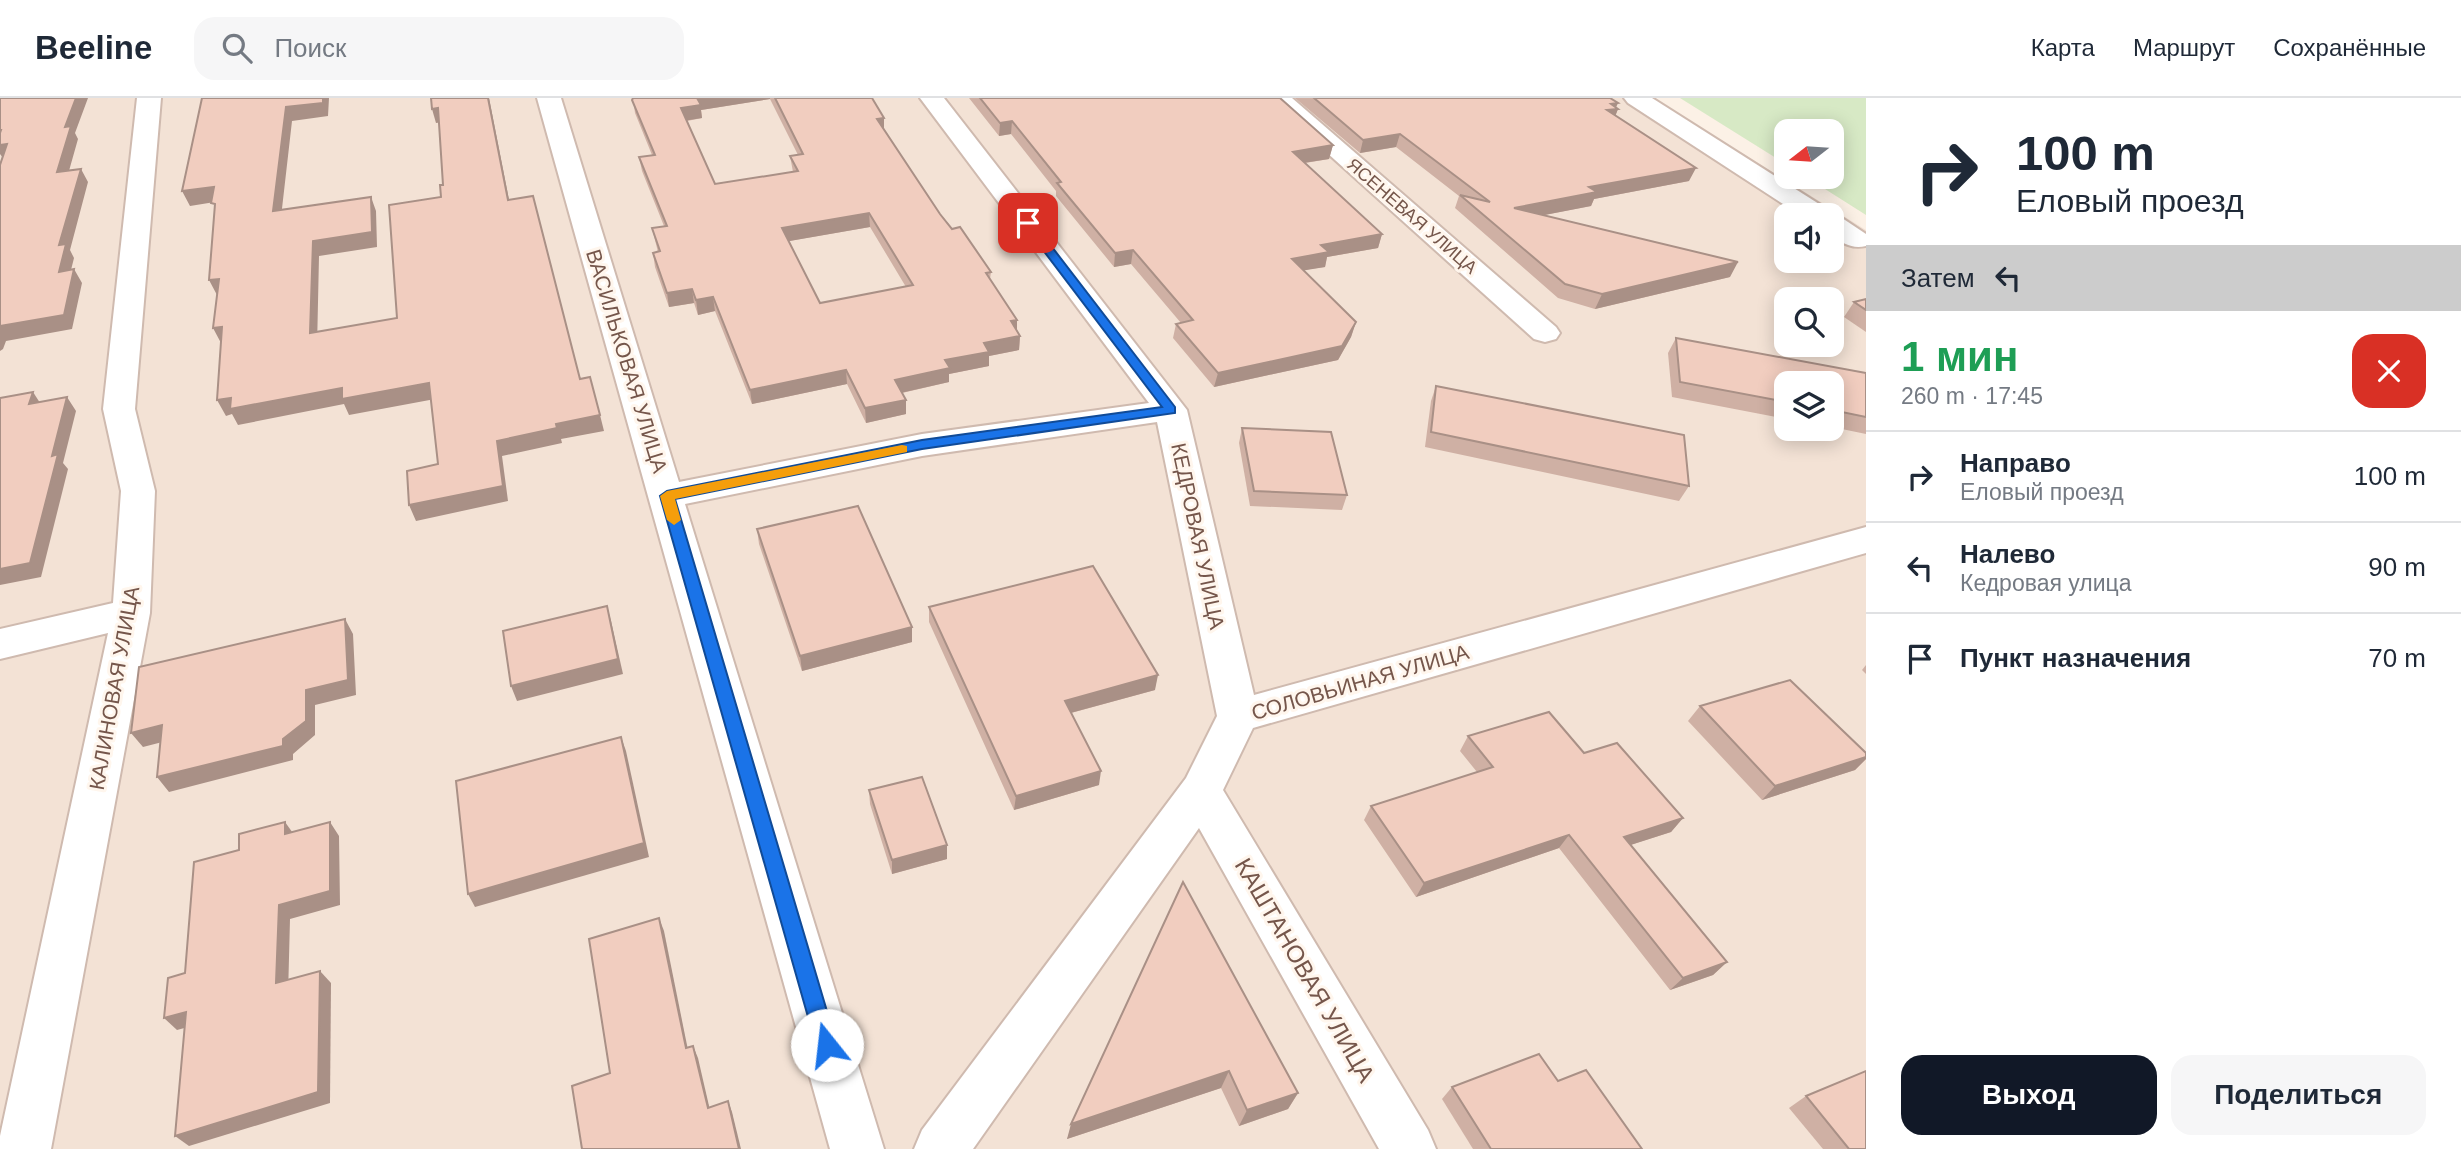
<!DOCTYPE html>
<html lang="ru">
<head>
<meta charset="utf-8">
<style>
  body { margin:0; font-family:Arial,sans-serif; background:#f6f6f7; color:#1f2937; height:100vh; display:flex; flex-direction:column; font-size:26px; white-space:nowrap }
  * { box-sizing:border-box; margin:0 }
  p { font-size:23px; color:#747a83 }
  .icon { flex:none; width:38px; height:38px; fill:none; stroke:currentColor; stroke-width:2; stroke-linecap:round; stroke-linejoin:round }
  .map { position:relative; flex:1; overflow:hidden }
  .panel { display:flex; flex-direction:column; background:#fff; width:595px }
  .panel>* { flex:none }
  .top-card { background:#fff; color:#1f2937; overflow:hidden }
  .needle { width:46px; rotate:253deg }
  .controls { position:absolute; left:1774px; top:21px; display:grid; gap:14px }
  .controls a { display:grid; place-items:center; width:70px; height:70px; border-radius:14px; background:#fff; box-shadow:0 4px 18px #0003; font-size:35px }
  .pin { position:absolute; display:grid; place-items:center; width:60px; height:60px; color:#fff; margin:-30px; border-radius:14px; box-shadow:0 4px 10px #0006 }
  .me { position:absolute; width:77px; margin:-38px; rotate:344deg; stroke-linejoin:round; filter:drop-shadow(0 0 5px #0008) }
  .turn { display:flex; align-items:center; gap:24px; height:147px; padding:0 35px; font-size:32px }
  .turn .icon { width:91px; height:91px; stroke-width:2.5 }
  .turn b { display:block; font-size:49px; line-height:60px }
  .then { display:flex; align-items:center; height:66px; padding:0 35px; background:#0003; gap:14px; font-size:26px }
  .round { display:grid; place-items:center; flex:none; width:74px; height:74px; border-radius:21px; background:#f6f6f7 }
  .summary { display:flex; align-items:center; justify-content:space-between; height:119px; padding:0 35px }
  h1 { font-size:42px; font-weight:700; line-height:52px; color:#1e9e55 }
  .primary-button { display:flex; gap:14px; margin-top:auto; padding:14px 35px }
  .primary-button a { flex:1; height:80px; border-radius:21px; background:#111827; color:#fff; font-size:28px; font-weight:700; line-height:80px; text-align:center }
  .primary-button a+a { background:#f6f6f7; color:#1f2937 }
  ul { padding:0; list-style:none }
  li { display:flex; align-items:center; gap:21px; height:91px; padding:0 35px; border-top:2px solid #e0e1e3 }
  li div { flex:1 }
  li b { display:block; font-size:26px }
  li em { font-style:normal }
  header { display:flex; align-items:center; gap:42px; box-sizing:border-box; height:98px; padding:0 35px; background:#fff; border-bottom:2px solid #e0e1e3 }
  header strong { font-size:33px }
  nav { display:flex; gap:38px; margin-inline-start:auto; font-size:24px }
  .search { width:490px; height:63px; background:#f6f6f7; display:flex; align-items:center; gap:18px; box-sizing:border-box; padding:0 24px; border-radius:21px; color:#747a83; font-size:26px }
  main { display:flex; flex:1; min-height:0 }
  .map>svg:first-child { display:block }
  .residential { fill:#f3e2d5; fill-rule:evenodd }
  .green { fill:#d7e9c5 }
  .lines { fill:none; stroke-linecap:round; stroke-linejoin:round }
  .minor-casing { stroke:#cfbaaf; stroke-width:4 }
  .minor { fill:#fff; fill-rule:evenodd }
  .wall { fill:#cfb0a4; fill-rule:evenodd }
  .shaded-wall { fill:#a99086 }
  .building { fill:#f1cdbf; stroke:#a99086; stroke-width:2; fill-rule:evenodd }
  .route { fill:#1a73e8; stroke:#114b97; stroke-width:2 }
  .slow { fill:#f59e0b }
  .labels { text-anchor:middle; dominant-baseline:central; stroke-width:6; stroke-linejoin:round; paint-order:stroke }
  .far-street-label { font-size:18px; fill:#75564b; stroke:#fff6ed }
  .street-label { font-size:21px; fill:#75564b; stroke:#fff6ed }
  .near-street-label { font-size:24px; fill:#75564b; stroke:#fff6ed }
</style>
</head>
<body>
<header>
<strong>Beeline</strong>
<div class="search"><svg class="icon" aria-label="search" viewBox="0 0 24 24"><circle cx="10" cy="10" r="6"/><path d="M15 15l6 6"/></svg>Поиск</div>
<nav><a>Карта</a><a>Маршрут</a><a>Сохранённые</a></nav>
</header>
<main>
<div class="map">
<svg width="1866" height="1051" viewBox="0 0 1866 1051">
  <rect width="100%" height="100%" fill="#fcf1e6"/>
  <path class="residential" d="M0 0H1653L1866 132V1051H0ZM1787 117H1832V163H1787ZM1787 201H1832V247H1787ZM1787 285H1832V331H1787Z"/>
  <path class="green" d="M1680 0H1866V117L1806 79H1832V33H1787V67Z"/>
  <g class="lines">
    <g class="minor-casing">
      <g id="minor">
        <path d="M137 0H161L135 311 155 393 150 515 51 1051H0V1038L108 535 0 561V531L113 505 121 393 103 311Z"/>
        <path d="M537 0H561L679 384 922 336 1149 305 920 0H944L1187 312 1254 597 1866 429V455L1253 630 1223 692 1428 1032 1436 1051H1379L1199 730 973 1051H914L922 1032 1186 680 1217 618 1157 324 922 358 685 406 884 1051H830Z"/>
        <path d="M1266 0H1292L1556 229 1560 235 1556 241 1545 244 1534 241Z"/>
        <path d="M1624 0H1652L1827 111 1831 117H1800L1628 5Z"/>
        <path d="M1832 118 1842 120 1866 136V148C1852 151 1844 146 1832 138Z"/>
      </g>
    </g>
    <use href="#minor" class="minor"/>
  </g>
  <g class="wall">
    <path d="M633 0H872L884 31 940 116 991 174 990 181 1020 238 1019 252 989 258V268L949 276V284L902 295 906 302V316L866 325 847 286 752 306 715 213 698 217 694 205 669 209 655 169 653 155 658 154 652 130 664 128 642 73 639 59 652 57 635 15ZM770 1 798 57 790 58 793 74 715 86 687 23 702 20 701 12ZM870 129 906 189 820 205 789 143Z"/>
    <path d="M969 0H1280L1333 47 1329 61 1305 65 1382 136 1378 150 1327 159 1325 169 1303 172 1356 224 1351 239 1338 262 1214 289 1173 240 1176 226 1181 225 1131 166 1114 169 1056 98V93L1011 36 999 38Z"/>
    <path d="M1295 0H1610L1618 5 1616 9 1618 11 1615 18 1689 83 1594 101 1591 108 1544 117 1730 179 1595 211 1558 200 1455 110 1459 98 1396 49 1360 55Z"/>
    <path d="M1866 201V234L1844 219 1854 204Z"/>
    <path d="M1676 240 1866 275V336L1832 329V285H1787V321L1672 299 1668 255Z"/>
    <path d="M1436 288 1689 388 1679 403 1425 349 1431 303Z"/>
    <path d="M1242 330 1347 397 1342 412 1250 408 1239 345Z"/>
    <path d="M757 431 912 544 802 573 759 446Z"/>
    <path d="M929 509 1155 592 1071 615 1099 687 1014 712 929 524Z"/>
    <path d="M1866 567V576L1862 572Z"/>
    <path d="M1700 608 1866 655V661L1855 672 1762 702 1688 623Z"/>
    <path d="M1468 638 1584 655 1683 720 1671 734 1630 747 1727 864 1713 877 1670 892 1559 750 1416 799 1364 722 1371 708 1477 674 1460 653Z"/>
    <path d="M869 692 947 747V761L892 776 870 706Z"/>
    <path d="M1183 784 1298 995 1288 1011 1239 1028 1221 990 1067 1041Z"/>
    <path d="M1558 983 1642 1051H1473L1442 1001 1452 989Z"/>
    <path d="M1806 998 1866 1051H1823L1789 1010Z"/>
  </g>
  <g class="shaded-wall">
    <path d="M76 0H88L75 35 78 41 65 87 57 74 65 29Z"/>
    <path d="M323 0H329L328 18 292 23 280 128 273 113 286 9Z"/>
    <path d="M488 0H489L512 117 508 102Z"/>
    <path d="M697 0H770V1L701 12 702 20 683 23 681 10Z"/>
    <path d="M1618 5 1615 11H1618L1613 24 1602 26 1611 6Z"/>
    <path d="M438 10 443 24 436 25 432 11Z"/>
    <path d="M884 20V33L877 21Z"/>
    <path d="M1012 23 1011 36 999 38 1000 25Z"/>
    <path d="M1400 36 1396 49 1360 55 1363 42Z"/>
    <path d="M7 46 3 60 0 56V47Z"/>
    <path d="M1333 47 1329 61 1290 67 1293 54Z"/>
    <path d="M1696 70 1689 83 1594 101 1591 108 1508 124 1514 110 1589 89Z"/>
    <path d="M81 71 88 84 70 152 74 160 67 188 59 174V147Z"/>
    <path d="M214 89 221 103 190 108 182 93Z"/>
    <path d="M371 99 376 113 377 149 319 158 317 250 310 235 313 143Z"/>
    <path d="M869 115 870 129 784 144 782 130Z"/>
    <path d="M1382 136 1378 150 1327 159 1325 169 1288 175 1292 161 1321 147Z"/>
    <path d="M1133 152 1131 166 1114 169 1115 155Z"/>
    <path d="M1738 164 1730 179 1595 211 1602 196Z"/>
    <path d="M74 171 82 185 72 231 6 243 3 251 0 253V228Z"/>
    <path d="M219 181 217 197 209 182Z"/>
    <path d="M692 191 694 205 669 209 667 195Z"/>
    <path d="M713 199 715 213 698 217 696 202Z"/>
    <path d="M1017 222V236L1011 223Z"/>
    <path d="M1356 224 1351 239 1338 262 1214 289 1218 275Z"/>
    <path d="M222 229 221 245 213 230Z"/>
    <path d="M1020 238 1019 252 989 258V268L949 276V284L896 296 895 282 945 262 984 245Z"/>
    <path d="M846 272 847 286 752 306 750 292Z"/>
    <path d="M429 285 435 301 349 317 344 306 238 327 232 316 226 318 217 302 231 300 342 290Z"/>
    <path d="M33 294 42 308 29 306Z"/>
    <path d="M67 299 76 313 63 365 68 371 41 479 0 487V471L52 358Z"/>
    <path d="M906 302V316L866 325 865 310Z"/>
    <path d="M600 317 604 333 561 341 562 345 502 358 508 403 416 423 409 407 497 343 556 326Z"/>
    <path d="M607 508 611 523 623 576 517 603 511 588Z"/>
    <path d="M345 521 353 536 356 597 315 607V637L293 656V662L169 694 157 679 283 641 306 592Z"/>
    <path d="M912 529V544L802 573 800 558Z"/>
    <path d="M1158 577 1155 592 1063 617 1065 603Z"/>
    <path d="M162 627 174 641 143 649 131 635Z"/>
    <path d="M621 639 626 653 649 759 475 809 468 796Z"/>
    <path d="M1866 659V661L1855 672 1762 702 1775 688Z"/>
    <path d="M1101 673 1099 687 1014 712 1016 698Z"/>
    <path d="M1683 720 1671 734 1612 753 1624 739Z"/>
    <path d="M285 724 295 738 285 736Z"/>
    <path d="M330 724 339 738 340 807 290 821 288 898 276 885 279 807Z"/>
    <path d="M1569 737 1559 750 1416 799 1424 785Z"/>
    <path d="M947 747V761L892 776V762Z"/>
    <path d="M659 820 664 833 690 962 686 950Z"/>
    <path d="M1727 864 1713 877 1670 892 1683 880Z"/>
    <path d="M320 873 331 885 330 1005 189 1048 175 1038Z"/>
    <path d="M186 914 199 926 177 932 164 920Z"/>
    <path d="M693 948 698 960 712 1021 708 1010Z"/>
    <path d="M1229 973 1221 990 1067 1041 1071 1026Z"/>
    <path d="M1298 995 1288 1011 1239 1028 1247 1012Z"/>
    <path d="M728 1003 732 1014 741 1051H739Z"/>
  </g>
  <g class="building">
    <path d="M0 0H76L65 29 71 28 57 74 81 71 59 147 66 146 59 174 74 171 64 217 0 228V67L7 46 0 47V35L1 32H0Z"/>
    <path d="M202 0H323V5L286 9 273 113 371 99 372 134 313 143 310 235 397 220 389 107 441 99 440 87H443L438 10 432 11 431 0H488L508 102 533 98 580 281 590 279 600 317 556 326 557 330 497 343 503 388 409 407 407 373 438 366 429 285 342 301V290L230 311 231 300 217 302 222 229 213 230 219 181 209 182 215 106 211 105 214 89 182 93Z"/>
    <path d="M633 0H697L701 7 681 10 715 86 798 73 790 58 803 56 775 0H872L884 20 877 21 940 116 952 131 960 129 991 174 986 175 1017 222 1011 223 1020 238 984 245 989 254 945 262 950 270 895 282 906 302 865 310 846 272 750 292 713 199 696 202 692 191 667 195 653 155 660 153 652 130 667 128 639 59 655 57 632 2ZM869 115 913 187 820 205 782 130Z"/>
    <path d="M980 0H1280L1333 47 1293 54 1382 136 1321 147 1329 154 1292 161 1356 224 1342 248 1218 275 1176 226 1193 222 1133 152 1115 155 1057 85 1061 84 1012 23 1000 25Z"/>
    <path d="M1314 0H1610L1618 5 1611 6 1618 11 1607 12 1696 70 1589 89 1597 94 1514 110 1738 164 1602 196 1565 186 1460 97 1490 104 1400 36 1363 42Z"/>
    <path d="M1866 201V212L1854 204Z"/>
    <path d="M1676 240 1866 275V319L1832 312V285H1787V304L1680 284Z"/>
    <path d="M1436 288 1684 337 1689 388 1431 334Z"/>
    <path d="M33 294 29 306 67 299 52 358 58 356 30 465 0 471V300Z"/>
    <path d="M1242 330 1331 334 1347 397 1254 393Z"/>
    <path d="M858 408 912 529 800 558 757 431Z"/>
    <path d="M1093 468 1158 577 1065 603 1101 673 1016 698 929 509Z"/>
    <path d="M607 508 618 561 511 588 503 533Z"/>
    <path d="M345 521 348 582 306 592V623L283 641V648L157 679 162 627 131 635 139 569Z"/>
    <path d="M1790 582 1866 655V659L1775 688 1700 608Z"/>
    <path d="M1549 614 1584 655 1617 645 1683 720 1624 739 1727 864 1683 880 1569 737 1424 785 1371 708 1493 669 1468 638Z"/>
    <path d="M621 639 644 745 468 796 456 683Z"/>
    <path d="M922 679 947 747 892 762 869 692Z"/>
    <path d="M285 724V736L330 724V793L279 807 276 885 320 873 318 994 175 1038 186 914 164 920 168 880 185 875 194 764 239 752V736Z"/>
    <path d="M1183 784 1298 995 1247 1012 1229 973 1071 1026Z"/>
    <path d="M659 820 686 950 693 948 708 1010 728 1003 739 1051H582L572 988 610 975 589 841Z"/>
    <path d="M1539 956 1558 983 1586 972 1642 1051H1491L1452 989Z"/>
    <path d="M1866 973V1051H1849L1806 998Z"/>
  </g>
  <path class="route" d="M1024 123H1032L1175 309V315L922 351 675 401 837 947 834 954 827 957 819 954 816 947 660 398 667 393 922 342 1162 309 1024 127Z"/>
  <path class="slow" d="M902 347 907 348V354L675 401 681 422 674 427 667 422 660 398 667 393Z"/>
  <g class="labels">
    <g class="far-street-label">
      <text transform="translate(1412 118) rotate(41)">ЯСЕНЕВАЯ УЛИЦА</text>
    </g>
    <g class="street-label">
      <text transform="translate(627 263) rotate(73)">ВАСИЛЬКОВАЯ УЛИЦА</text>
      <text transform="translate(1198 438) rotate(78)">КЕДРОВАЯ УЛИЦА</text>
      <text transform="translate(1360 584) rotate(-16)">СОЛОВЬИНАЯ УЛИЦА</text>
      <text transform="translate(114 590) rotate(-80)">КАЛИНОВАЯ УЛИЦА</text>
    </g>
    <g class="near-street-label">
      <text transform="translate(1305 872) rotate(60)">КАШТАНОВАЯ УЛИЦА</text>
    </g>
  </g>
</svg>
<div class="controls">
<a><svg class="needle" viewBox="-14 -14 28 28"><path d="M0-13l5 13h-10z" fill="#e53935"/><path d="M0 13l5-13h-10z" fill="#747a83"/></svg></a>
<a><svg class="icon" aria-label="sound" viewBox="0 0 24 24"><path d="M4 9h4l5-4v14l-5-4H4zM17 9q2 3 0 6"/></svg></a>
<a><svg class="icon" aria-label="search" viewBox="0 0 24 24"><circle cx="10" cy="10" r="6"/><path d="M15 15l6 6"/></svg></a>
<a><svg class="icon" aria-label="layers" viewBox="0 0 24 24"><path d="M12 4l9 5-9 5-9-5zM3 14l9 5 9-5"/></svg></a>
</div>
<div class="pin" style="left:1028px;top:125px;background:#d93025"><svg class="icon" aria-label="arrive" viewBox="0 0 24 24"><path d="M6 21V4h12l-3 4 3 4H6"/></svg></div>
<svg class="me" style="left:827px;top:947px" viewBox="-20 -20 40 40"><circle r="19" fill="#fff"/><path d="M0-13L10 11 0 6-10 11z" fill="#1a73e8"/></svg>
</div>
<section class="panel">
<div class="top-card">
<div class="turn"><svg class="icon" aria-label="right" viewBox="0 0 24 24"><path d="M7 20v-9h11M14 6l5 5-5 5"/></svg><div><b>100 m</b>Еловый проезд</div></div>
<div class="then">Затем<svg class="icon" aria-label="left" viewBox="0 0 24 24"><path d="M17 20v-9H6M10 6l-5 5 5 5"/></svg></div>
</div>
<div class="summary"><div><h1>1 мин</h1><p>260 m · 17:45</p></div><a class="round" style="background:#d93025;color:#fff"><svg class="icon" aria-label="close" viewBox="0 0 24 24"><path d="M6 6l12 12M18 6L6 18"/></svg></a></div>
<ul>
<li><svg class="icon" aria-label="right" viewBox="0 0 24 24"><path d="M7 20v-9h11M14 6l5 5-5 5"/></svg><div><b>Направо</b><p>Еловый проезд</p></div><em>100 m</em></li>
<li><svg class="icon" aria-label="left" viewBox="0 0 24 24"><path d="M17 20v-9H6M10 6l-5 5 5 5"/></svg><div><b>Налево</b><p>Кедровая улица</p></div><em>90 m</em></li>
<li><svg class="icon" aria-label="arrive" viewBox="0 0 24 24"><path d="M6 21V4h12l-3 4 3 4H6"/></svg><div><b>Пункт назначения</b></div><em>70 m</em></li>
</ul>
<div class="primary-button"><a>Выход</a><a>Поделиться</a></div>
</section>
</main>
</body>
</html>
